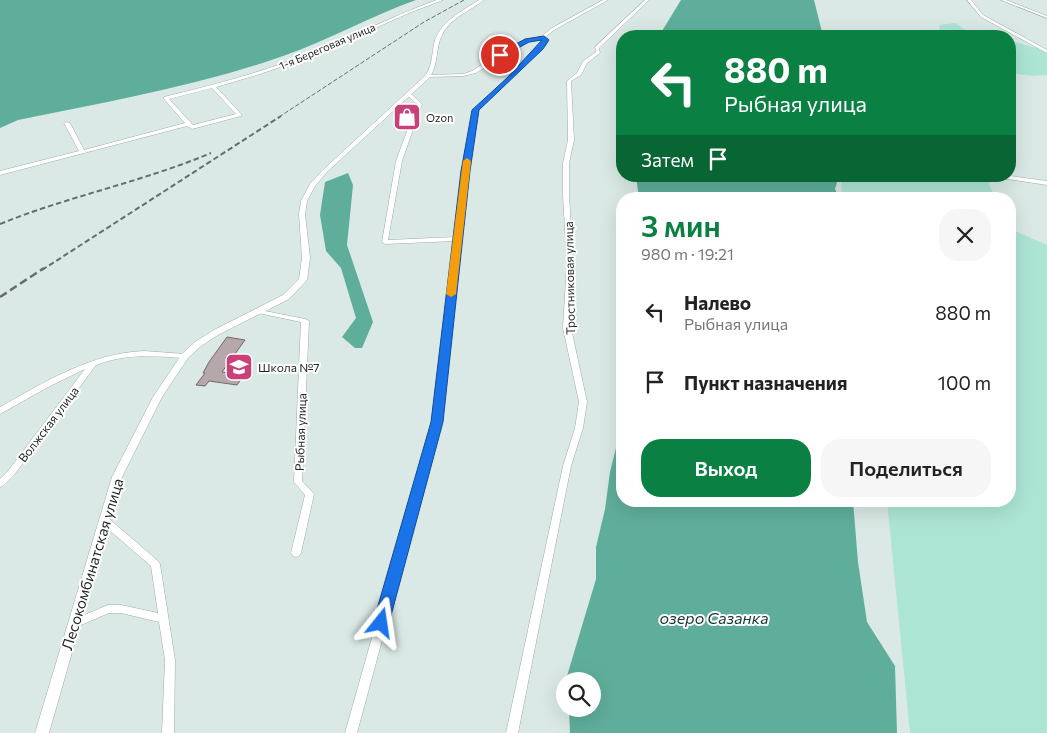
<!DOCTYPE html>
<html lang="ru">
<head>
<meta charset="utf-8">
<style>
  body { margin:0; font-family:Commissioner,sans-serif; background:#f6f6f6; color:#222; height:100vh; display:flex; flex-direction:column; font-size:19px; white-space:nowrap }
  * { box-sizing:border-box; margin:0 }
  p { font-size:16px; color:#767676 }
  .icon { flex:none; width:28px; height:28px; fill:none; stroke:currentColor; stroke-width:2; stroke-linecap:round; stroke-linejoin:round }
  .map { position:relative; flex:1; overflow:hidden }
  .side { position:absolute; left:616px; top:192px; width:400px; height:315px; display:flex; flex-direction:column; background:#fff; border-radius:20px; box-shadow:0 5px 20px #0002 }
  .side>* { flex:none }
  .top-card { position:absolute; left:616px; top:30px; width:400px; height:152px; border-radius:20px; box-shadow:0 5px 20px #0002; background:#0b8043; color:#fff; overflow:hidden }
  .controls { position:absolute; left:556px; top:672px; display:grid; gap:10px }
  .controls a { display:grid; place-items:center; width:45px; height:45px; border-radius:50%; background:#fff; box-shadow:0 5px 20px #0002; font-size:25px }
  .pin { position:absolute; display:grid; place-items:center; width:42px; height:42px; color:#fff; margin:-21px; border:2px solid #fff; border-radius:50%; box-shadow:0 1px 5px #0007 }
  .me { position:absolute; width:55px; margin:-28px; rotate:15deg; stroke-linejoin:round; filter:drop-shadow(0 0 4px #0008) }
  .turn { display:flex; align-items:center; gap:18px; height:105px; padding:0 25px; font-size:22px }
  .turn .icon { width:65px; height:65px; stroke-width:2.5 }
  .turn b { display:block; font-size:35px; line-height:42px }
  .then { display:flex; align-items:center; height:48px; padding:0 25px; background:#0003; gap:10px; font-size:19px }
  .round { display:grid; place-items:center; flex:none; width:52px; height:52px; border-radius:20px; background:#f6f6f6 }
  .summary { display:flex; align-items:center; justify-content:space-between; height:85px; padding:0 25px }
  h1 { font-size:30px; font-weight:600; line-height:38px; color:#0b8043 }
  .cta { display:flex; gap:10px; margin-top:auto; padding:10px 25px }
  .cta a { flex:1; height:58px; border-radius:20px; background:#0b8043; color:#fff; font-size:20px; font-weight:600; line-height:58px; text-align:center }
  .cta a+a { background:#f6f6f6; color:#222 }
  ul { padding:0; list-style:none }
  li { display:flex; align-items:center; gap:15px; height:70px; padding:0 25px }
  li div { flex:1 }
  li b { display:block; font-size:19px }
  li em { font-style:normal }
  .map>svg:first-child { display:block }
  .green { fill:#ade5d5 }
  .water { fill:#5fae9b }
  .building { fill:#b5a7aa; stroke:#74676a }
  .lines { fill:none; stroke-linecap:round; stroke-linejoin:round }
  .minor-casing { stroke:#9eada8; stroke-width:1 }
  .tertiary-casing { stroke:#9eada8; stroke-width:1 }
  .minor { fill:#fff; fill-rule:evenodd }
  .tertiary { fill:#fff; fill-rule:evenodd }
  .rail-far2 { stroke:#656e6b; stroke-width:1; stroke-dasharray:4.5 2; stroke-linecap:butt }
  .rail-far1 { stroke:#656e6b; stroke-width:2; stroke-dasharray:5.5 3; stroke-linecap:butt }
  .rail { stroke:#656e6b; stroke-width:2.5; stroke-dasharray:8 4; stroke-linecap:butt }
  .route { fill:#1a73e8; stroke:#114b97 }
  .slow { fill:#f59e0b }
  .labels { text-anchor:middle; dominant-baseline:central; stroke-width:4; stroke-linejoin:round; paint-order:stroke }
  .far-street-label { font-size:11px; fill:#232927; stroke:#fff }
  .far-poi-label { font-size:11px; fill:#232927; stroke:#fff; text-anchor:start }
  .street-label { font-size:12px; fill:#232927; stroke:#fff }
  .poi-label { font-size:12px; fill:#232927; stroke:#fff; text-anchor:start }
  .near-street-label { font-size:15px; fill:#232927; stroke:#fff }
  .near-water-label { font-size:16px; font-style:italic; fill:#133830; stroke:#fff }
</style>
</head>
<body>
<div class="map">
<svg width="1047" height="733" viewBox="0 0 1047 733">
  <rect width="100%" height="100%" fill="#dae9e5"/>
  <g class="green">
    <path d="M955 23 975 36H934L940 29 939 25Z"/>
    <path d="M1010 41 1037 48 1047 53V75L1033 76 1010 73Z"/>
    <path d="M841 176H986L995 199H842Z"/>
    <path d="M1010 229 1047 245V733H910L887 501H1010Z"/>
  </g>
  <g class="water">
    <path d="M0 0H416C371 16 329 40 283 56 198 86 106 102 18 120L0 128Z"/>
    <path d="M681 0H814L823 36H659Z"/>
    <path d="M348 173 353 185 347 245 373 322 362 348H355L342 337 356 318 341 268 326 251 320 215 325 182Z"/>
    <path d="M636 176H839L835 189 840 199H639Z"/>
    <path d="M622 424V501H853L858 562 867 622 895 666 897 733H570L569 709H592V681H567V676L596 579V547L605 509 610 472Z"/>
  </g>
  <path class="building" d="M227 337 245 340 222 372 244 375 237 385 209 381 205 386 196 385 205 373H203L209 362Z"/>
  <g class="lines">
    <g class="minor-casing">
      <g id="minor">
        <path d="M437 0H443L409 13 315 55 260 74 216 87 241 114V116L192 129 187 126 0 175V171L79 151 64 123 65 122 70 123 84 150 185 123 164 99V97C214 85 263 72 311 53 353 37 394 15 437 0ZM212 88 236 114 193 125 169 99Z"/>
        <path d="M603 0H608L554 30 545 37 548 40 543 48 478 110 469 171 441 422 357 733H345L433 422 455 241 385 244 382 242 396 161 417 104 407 95 411 94 422 104 402 161 388 240 455 237 463 171 474 110 539 46 544 40 542 39 519 45 476 73 463 76 428 77 426 76 428 75 463 74 472 71 517 43 542 36 552 28Z"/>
        <path d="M645 0H649L599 48 600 53 587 63 581 75 571 81 574 140 569 163V195L573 263 571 328 587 402 583 428 571 466 518 733H506L563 466 575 428 579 402 563 328 567 263 563 195V163L568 140 567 81 577 73 583 61 596 52 595 47Z"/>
        <path d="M967 0H971L983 15 1047 50V53L981 17Z"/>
        <path d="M1001 0H1006L1047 16V18Z"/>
        <path d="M998 176H1010L1047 181V185L1001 178Z"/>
        <path d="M260 310 305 319 309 321 302 481 314 494 301 553 299 556 296 557 293 556 291 553 305 495 294 482 301 322 258 313 257 312Z"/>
        <path d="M144 351 185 354 189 356 185 358C152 356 128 353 96 365L14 475 3 486 0 487V479L8 471 85 369 50 386 0 414V407C45 382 91 353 144 351Z"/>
        <path d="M104 516 107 517 158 561 160 564 175 660 174 733H162L165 660 159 622 121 613H109L74 628 70 627 69 624 70 621 108 605H121L158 613 151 566 101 523 99 520 101 517Z"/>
      </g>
    </g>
    <g class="tertiary-casing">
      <path id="tertiary" d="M479 0H484C470 11 450 18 442 35 435 49 439 62 430 77L327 172 315 186 307 201 305 214 310 258 307 280 289 299 218 335 201 346 188 358 162 397 122 477 49 733H35L112 477 153 397 182 354 195 342 212 331 283 295 299 279 302 258 299 214 301 201 310 184 323 170 426 75C432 65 432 55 434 44 439 22 462 11 479 0Z"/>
    </g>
    <use href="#minor" class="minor"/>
    <use href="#tertiary" class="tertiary"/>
    <path class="rail-far2" d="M279 117 424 22 464 0"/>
    <g class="rail-far1">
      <path d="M0 224C69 196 142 182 211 153"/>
      <path d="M42 270 281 116"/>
    </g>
    <path class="rail" d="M0 297 44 268"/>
  </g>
  <path class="route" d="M544 36 549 40 543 49 479 110 470 171 443 422 389 623 386 628 381 630 375 628 373 623 431 422 461 171 472 110 507 78 542 40 529 42 502 57H498V54L525 39Z"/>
  <path class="slow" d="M467 158 471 161 456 294 451 297 446 294 463 161Z"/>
  <defs>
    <g id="shop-square" transform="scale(1.4375)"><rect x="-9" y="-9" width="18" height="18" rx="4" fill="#ca4078" stroke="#fff"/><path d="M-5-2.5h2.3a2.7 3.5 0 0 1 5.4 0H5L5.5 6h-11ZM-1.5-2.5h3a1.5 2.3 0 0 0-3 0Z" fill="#fff"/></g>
    <g id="school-square" transform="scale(1.4375)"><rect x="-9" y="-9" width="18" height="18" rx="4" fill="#ca4078" stroke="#fff"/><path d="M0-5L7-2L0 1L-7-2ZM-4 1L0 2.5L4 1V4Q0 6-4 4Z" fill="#fff"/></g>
  </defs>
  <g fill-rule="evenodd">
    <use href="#shop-square" x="407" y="117"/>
    <use href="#school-square" x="239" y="367"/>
  </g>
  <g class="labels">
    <g class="far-street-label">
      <text transform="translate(327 46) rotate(-23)">1-я Береговая улица</text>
    </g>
    <g class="far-poi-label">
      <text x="426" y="117">Ozon</text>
    </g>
    <g class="street-label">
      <text transform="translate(569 278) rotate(-91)">Тростниковая улица</text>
      <text transform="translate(48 424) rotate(-53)">Волжская улица</text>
      <text transform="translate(300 432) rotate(-88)">Рыбная улица</text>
    </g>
    <g class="poi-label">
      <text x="258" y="367">Школа №7</text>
    </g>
    <g class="near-street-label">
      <text transform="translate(92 564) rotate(-73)">Лесокомбинатская улица</text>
    </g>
    <g class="near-water-label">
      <text x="714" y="617">озеро Сазанка</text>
    </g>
  </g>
</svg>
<div class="controls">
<a><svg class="icon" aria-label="search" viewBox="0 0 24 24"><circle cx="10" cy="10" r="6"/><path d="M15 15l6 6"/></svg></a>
</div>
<div class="pin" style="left:500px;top:55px;background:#d93025"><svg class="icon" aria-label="arrive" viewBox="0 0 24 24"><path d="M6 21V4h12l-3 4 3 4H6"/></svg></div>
<svg class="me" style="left:381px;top:623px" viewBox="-20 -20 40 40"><path d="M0-17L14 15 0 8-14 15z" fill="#1a73e8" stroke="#fff" stroke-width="4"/></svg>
<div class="top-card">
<div class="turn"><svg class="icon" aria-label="left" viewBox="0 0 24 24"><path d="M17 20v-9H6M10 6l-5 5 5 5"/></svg><div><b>880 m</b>Рыбная улица</div></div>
<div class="then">Затем<svg class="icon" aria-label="arrive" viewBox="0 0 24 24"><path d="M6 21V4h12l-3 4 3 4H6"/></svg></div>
</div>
<section class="side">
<div class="summary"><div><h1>3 мин</h1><p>980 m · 19:21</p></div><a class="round"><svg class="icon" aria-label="close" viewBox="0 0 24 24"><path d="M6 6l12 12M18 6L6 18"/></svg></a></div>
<ul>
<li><svg class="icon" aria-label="left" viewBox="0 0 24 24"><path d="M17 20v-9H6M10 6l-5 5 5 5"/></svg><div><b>Налево</b><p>Рыбная улица</p></div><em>880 m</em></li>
<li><svg class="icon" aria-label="arrive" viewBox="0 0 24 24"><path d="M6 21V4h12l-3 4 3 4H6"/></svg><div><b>Пункт назначения</b></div><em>100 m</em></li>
</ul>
<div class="cta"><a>Выход</a><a>Поделиться</a></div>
</section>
</div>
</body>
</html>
